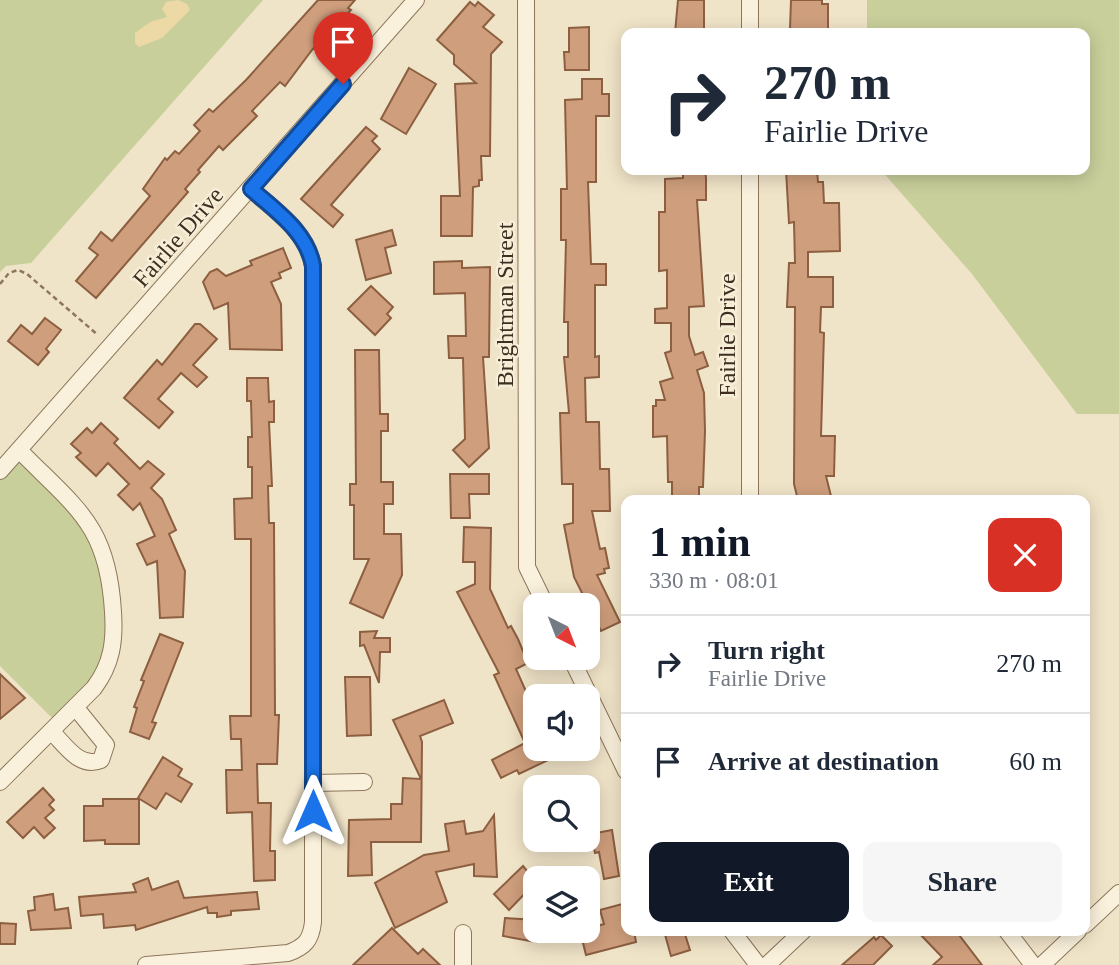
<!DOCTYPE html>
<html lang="en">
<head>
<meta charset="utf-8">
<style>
  body { margin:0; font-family:Georgia,serif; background:#f6f6f7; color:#1f2937; height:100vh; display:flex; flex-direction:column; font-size:26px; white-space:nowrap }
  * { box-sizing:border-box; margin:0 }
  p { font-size:23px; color:#747a83 }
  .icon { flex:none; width:38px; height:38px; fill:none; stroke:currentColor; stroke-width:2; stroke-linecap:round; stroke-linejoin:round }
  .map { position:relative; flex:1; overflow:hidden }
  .side { position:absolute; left:621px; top:495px; width:469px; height:441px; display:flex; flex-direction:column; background:#fff; border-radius:14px; box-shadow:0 4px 18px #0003 }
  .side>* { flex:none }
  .guide { position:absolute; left:621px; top:28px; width:469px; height:147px; border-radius:14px; box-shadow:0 4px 18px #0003; background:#fff; color:#1f2937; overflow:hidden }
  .needle { width:46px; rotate:138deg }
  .fabs { position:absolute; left:523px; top:593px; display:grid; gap:14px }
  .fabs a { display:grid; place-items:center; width:77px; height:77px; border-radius:14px; background:#fff; box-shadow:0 4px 18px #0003; font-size:35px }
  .pin { position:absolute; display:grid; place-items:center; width:60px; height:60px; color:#fff; margin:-72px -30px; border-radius:50% 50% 50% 0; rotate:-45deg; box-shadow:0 0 7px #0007 }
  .pin .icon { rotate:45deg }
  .me { position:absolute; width:77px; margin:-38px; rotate:0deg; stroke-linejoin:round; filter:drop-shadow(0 0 5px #0008) }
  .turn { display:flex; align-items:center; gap:24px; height:147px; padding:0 28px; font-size:32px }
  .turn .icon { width:91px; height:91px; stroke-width:2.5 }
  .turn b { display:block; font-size:49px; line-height:60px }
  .round { display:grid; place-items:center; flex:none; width:74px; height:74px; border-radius:14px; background:#f6f6f7 }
  .summary { display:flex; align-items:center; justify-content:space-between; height:119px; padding:0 28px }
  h1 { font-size:42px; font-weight:800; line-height:52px; color:#111827 }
  .button { display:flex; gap:14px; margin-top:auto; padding:14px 28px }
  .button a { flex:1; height:80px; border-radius:14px; background:#111827; color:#fff; font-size:28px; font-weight:800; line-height:80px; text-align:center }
  .button a+a { background:#f6f6f7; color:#1f2937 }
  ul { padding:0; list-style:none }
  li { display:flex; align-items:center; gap:21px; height:98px; padding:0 28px; border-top:2px solid #e0e1e3 }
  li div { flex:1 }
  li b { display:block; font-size:26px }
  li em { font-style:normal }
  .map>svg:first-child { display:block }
  .green { fill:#c9cf9b }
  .sand { fill:#ecd9a5 }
  .building { fill:#cf9f7d; stroke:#8d5f41; stroke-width:2 }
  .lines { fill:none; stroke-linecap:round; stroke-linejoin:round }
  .minor-casing { stroke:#8d765c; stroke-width:18 }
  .path { stroke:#8d765c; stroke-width:2.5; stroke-dasharray:5 3.5; stroke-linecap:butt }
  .minor { stroke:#faf1dc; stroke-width:16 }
  .route-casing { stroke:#114b97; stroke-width:18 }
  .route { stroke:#1a73e8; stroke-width:12 }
  .labels { text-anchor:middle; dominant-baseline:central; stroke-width:5; stroke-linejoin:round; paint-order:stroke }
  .street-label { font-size:24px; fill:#3d2e20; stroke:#f7eed8 }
</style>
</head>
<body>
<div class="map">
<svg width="1119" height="965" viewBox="0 0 1119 965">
  <rect width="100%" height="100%" fill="#f0e4c8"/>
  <g class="green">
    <path d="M0 0H263L31 263 6 266 0 272Z"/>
    <path d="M867 0H1119V414H1077L972 274 881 170H1085V33H867Z"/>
    <path d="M20 451 97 534 112 653 59 725 0 666V471Z"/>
  </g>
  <path class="sand" d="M178 0 187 4 190 10 162 38 139 47 135 43V33L150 22 167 17 162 9 166 2Z"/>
  <g class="building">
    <path d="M318 0H355L348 8 351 10 312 50 285 86 280 82 252 111 257 116 223 150 219 146 198 170 200 172 185 189 188 192 96 298 76 281 98 255 89 248 101 232 112 241 150 196 143 189 165 158 167 160 175 151 179 154 200 131 194 125 209 109 213 112 246 80Z"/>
    <path d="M678 0H704V33H675Z"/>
    <path d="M791 0H822V4H828V29H790Z"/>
    <path d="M470 2 475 6 478 2 494 15 483 27 502 42 491 54 490 156H481L482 180H479V186L473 187 472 236H441V196H460L455 84 476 83 454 64V55L437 40Z"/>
    <path d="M589 27V70H565L564 52H569V28Z"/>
    <path d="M409 68 436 84 406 134 381 119Z"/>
    <path d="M582 79H602V94H609V116H596V182H588L591 264H606V285H595V357L599 356V377L585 378 586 422H599L600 469H609L610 511H592L600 549 605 548 609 568 604 569 605 573 597 575 620 622 601 631 574 577 564 525 573 523V484H562L560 413H569L564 357H568V322H564L566 240H561V189H567L565 100 582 99Z"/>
    <path d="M366 127 377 136 372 141 380 149 331 205 343 215 333 227 301 199Z"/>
    <path d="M683 170H705L706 178V200H697L704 306 689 307V336L695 355 703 352 708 366 697 370 704 393 705 431 703 487H699V500H672V482H668L667 436 653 437V406H656V400H665L660 382 673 378 665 353 671 351V323H655V309L667 308V270L659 271V212H665V179L683 178Z"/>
    <path d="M786 170H817L818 182H823L824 203H839L840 251 808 252V277H833V307H821L820 332 824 333 821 436H835L834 476H826L832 500H798L794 484 795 307H787L789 263H795L794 222 789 223Z"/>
    <path d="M392 230 396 245 385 248 391 273 366 280 356 240Z"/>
    <path d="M283 248 291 268 279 273 281 278 271 282 281 304 282 350 230 349 228 303 214 309 203 282 210 272 217 269 226 276 252 265 250 261Z"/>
    <path d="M462 261V268L490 267 489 357H483L489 448 469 467 453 450 465 439 463 358H449L448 336H466L465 293 434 294V262Z"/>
    <path d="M371 286 393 307 387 314 391 318 375 335 348 309Z"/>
    <path d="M45 318 61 330 46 349 49 352 38 365 8 341 21 325 32 334Z"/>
    <path d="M195 324H200L217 339 193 365 207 377 197 387 181 373 158 399 173 412 159 428 124 398 157 360 162 365Z"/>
    <path d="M355 350H379L380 414H388V431H381V482H393V504H384V534H401L402 575 383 618 350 603 369 559H354V505H350V484H356Z"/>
    <path d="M247 378H268L269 402 274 401V422H269L272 486H268L269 523H274L275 715H279L277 764H257L258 803H271L270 851H275V880L254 881 252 812 227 813 226 770H242L241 739H231L230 716H251V539H235L234 499 252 498V467H248V437H252L251 401H247Z"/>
    <path d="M101 423 118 439 114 443 140 469 148 461 164 474 151 488 162 499 176 530 169 534 185 571 183 617 160 618 157 561 147 565 137 544 155 536 140 503 133 510 118 495 129 484 108 463 96 476 76 457 81 453 71 444 87 428 92 433Z"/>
    <path d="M450 474H489V494H469L470 518H451Z"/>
    <path d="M464 527 491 528 490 589 508 628 511 626 518 639 528 663 516 669 528 696 536 693V749H571L519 774 517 770 501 778 492 760 525 743 494 675 499 673 457 592 475 584V562H463Z"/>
    <path d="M377 631 374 638H390V652H380L379 683 364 645 360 646V632Z"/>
    <path d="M160 634 183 643 152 722 156 723 149 739 130 732 137 708 134 707 144 681 141 680Z"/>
    <path d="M0 674 25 698 0 719Z"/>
    <path d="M345 677H370L371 735 347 736Z"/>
    <path d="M444 700 453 723 420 736 422 742 421 842H371L372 875 348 876 349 820 391 819V804H402L403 778 421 779 393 720Z"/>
    <path d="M163 757 182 769 178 776 192 784 181 802 166 793 156 809 138 798Z"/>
    <path d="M43 788 54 800 49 805 54 810 45 818 55 828 44 838 34 827 23 838 7 822Z"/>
    <path d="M103 799H139V844H105V840L84 841V806H103Z"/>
    <path d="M494 815 497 877 474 876V864L436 872 447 902 395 928 375 883 424 855 449 851 445 824 464 821 466 834 483 831Z"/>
    <path d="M612 830 619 876 604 879 599 852 595 853 591 834Z"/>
    <path d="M523 866 536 882 509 910 494 894Z"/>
    <path d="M148 878 152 890 178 881 184 898 257 892 259 909 231 911V915L217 917V913H208L207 907 136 930 135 925 104 928 103 914 81 916 79 897 136 892 133 884Z"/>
    <path d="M53 894 55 910 68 908 71 928 31 930 28 911 35 910 34 897Z"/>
    <path d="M626 903V931H634L636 942 586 955 580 931 604 924 600 910Z"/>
    <path d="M505 918 536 920V942L503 936Z"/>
    <path d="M0 923 16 924 15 944H0Z"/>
    <path d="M392 928 418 954 423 949 440 965H353Z"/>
    <path d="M664 931H684L690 950 671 956Z"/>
    <path d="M917 931H956L982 965H933L942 957Z"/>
    <path d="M881 935 892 946 873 965H842L874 937 876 940Z"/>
  </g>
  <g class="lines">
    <g class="minor-casing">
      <g id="minor">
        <path d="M526 0 527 567 546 606"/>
        <path d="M750 33V0"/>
        <path d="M0 471 416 0"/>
        <path d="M750 500V170"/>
        <path d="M571 658 626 771"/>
        <path d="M52 732C66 746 80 769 101 760L106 745 76 708"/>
        <path d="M0 782 94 688C112 664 115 641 113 612 108 525 77 509 20 451"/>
        <path d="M313 783 364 782"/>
        <path d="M1085 925 1119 893"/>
        <path d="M732 931 758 965"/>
        <path d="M1007 931 1033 965"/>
        <path d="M146 965 288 953C305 947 311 940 313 922V266C307 231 276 212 251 189"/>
        <path d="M463 965V933"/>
        <path d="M767 965 803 931"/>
        <path d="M1042 965 1078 931"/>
      </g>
    </g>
    <path class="path" d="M0 284 9 273 18 270 27 274 98 335"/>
    <use href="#minor" class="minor"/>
  </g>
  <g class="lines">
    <g class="route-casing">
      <path id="route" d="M313 811V266C307 232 276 211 251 189L343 84"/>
    </g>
    <use href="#route" class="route"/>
  </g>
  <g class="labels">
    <g class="street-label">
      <text transform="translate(178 237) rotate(-49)">Fairlie Drive</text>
      <text transform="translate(505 305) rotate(-90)">Brightman Street</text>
      <text transform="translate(727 335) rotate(-90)">Fairlie Drive</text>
    </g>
  </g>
</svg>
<div class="fabs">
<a><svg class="needle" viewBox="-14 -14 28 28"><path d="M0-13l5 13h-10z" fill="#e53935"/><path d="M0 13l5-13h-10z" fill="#747a83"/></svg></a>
<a><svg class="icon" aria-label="sound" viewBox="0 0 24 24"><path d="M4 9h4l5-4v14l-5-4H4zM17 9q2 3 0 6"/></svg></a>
<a><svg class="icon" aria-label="search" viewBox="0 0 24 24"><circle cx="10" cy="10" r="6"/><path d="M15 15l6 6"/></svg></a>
<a><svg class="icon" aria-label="layers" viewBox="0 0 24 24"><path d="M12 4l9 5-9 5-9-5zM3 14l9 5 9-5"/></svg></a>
</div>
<div class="pin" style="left:343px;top:84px;background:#d93025"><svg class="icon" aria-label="arrive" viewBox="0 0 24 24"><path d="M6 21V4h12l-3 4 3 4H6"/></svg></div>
<svg class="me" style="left:313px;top:811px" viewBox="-20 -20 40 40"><path d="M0-17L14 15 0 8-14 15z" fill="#1a73e8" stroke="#fff" stroke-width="4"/></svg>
<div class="guide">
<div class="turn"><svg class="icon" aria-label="right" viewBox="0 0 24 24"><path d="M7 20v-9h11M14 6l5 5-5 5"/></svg><div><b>270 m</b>Fairlie Drive</div></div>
</div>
<section class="side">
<div class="summary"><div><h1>1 min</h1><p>330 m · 08:01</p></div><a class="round" style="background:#d93025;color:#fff"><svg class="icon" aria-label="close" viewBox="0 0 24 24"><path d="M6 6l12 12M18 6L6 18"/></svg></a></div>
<ul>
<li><svg class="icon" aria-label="right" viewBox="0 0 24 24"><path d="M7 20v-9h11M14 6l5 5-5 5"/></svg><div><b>Turn right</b><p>Fairlie Drive</p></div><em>270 m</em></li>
<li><svg class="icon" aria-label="arrive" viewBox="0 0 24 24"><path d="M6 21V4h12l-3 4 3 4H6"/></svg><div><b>Arrive at destination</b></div><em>60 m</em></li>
</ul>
<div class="button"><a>Exit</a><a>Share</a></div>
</section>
</div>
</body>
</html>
